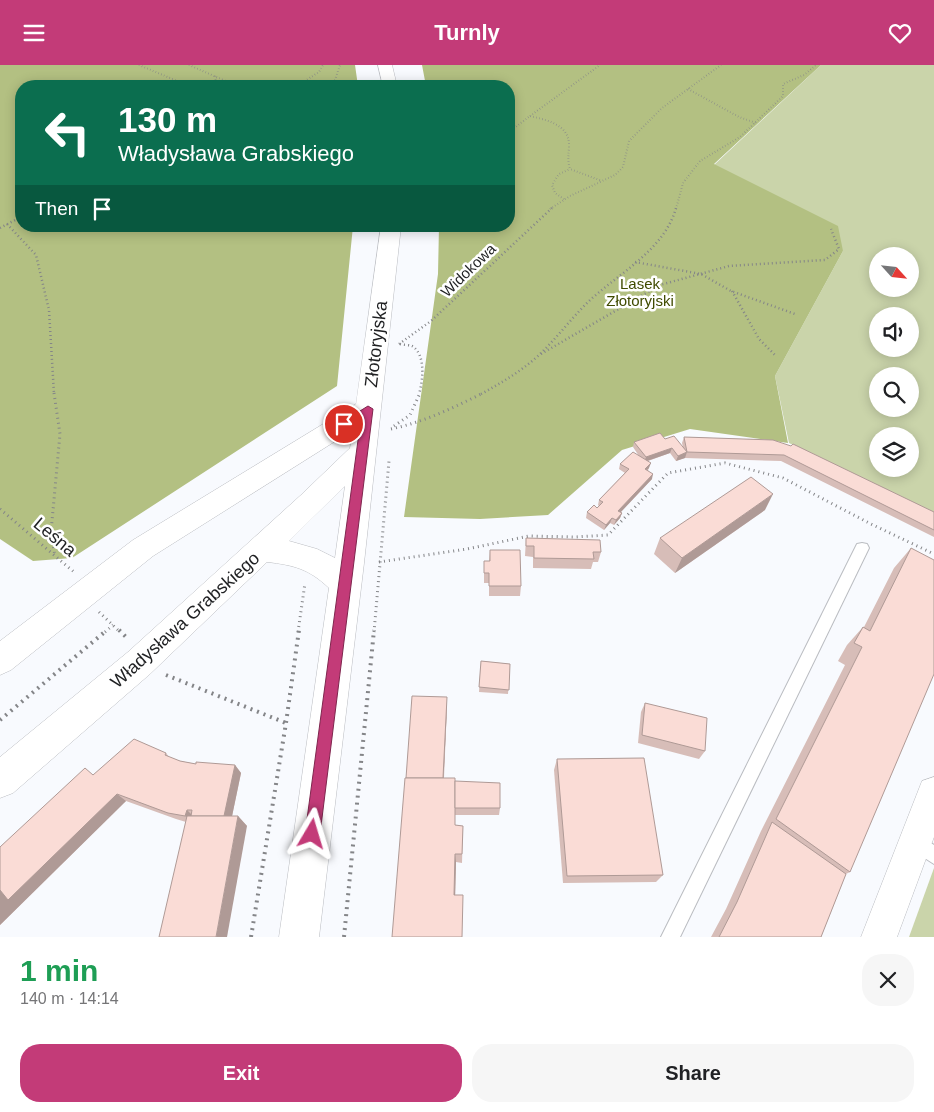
<!DOCTYPE html>
<html lang="en">
<head>
<meta charset="utf-8">
<style>
  body { margin:0; font-family:Helvetica,sans-serif; background:#f6f6f6; color:#202124; height:100vh; display:flex; flex-direction:column; font-size:19px; white-space:nowrap }
  * { box-sizing:border-box; margin:0 }
  p { font-size:16px; color:#757577 }
  .icon { flex:none; width:28px; height:28px; fill:none; stroke:currentColor; stroke-width:2; stroke-linecap:round; stroke-linejoin:round }
  .map { position:relative; height:872px; overflow:hidden }
  .side { display:flex; flex-direction:column; background:#fff; flex:1 }
  .side>* { flex:none }
  .banner { position:absolute; left:15px; top:15px; width:500px; height:152px; border-radius:20px; box-shadow:0 2px 12px #0003; background:#0b6e4f; color:#fff; overflow:hidden }
  .needle { width:32px; rotate:117deg }
  .fabs { position:absolute; left:869px; top:182px; display:grid; gap:10px }
  .fabs a { display:grid; place-items:center; width:50px; height:50px; border-radius:50%; background:#fff; box-shadow:0 2px 12px #0003; font-size:25px }
  .pin { position:absolute; display:grid; place-items:center; width:42px; height:42px; color:#fff; margin:-21px; border:2px solid #fff; border-radius:50%; box-shadow:0 1px 5px #0007 }
  .me { position:absolute; width:55px; margin:-28px; rotate:7deg; stroke-linejoin:round; filter:drop-shadow(0 0 4px #0008) }
  .turn { display:flex; align-items:center; gap:18px; height:105px; padding:0 20px; font-size:22px }
  .turn .icon { width:65px; height:65px; stroke-width:2.5 }
  .turn b { display:block; font-size:35px; line-height:42px }
  .then { display:flex; align-items:center; height:48px; padding:0 20px; background:#0003; gap:10px; font-size:19px }
  .round { display:grid; place-items:center; flex:none; width:52px; height:52px; border-radius:20px; background:#f6f6f6 }
  .summary { display:flex; align-items:center; justify-content:space-between; height:85px; padding:0 20px }
  h1 { font-size:30px; font-weight:800; line-height:38px; color:#1e9e55 }
  .action { display:flex; gap:10px; margin-top:auto; padding:10px 20px }
  .action a { flex:1; height:58px; border-radius:20px; background:#c33b78; color:#fff; font-size:20px; font-weight:800; line-height:58px; text-align:center }
  .action a+a { background:#f6f6f6; color:#202124 }
  header { display:flex; justify-content:space-between; align-items:center; height:65px; padding:0 20px; background:#c33b78; color:#fff; font-size:22px; font-weight:800 }
  .map>svg:first-child { display:block }
  .green { fill:#cad4aa; fill-rule:evenodd }
  .forest { fill:#b3c082 }
  .lines { fill:none; stroke-linecap:round; stroke-linejoin:round }
  .service-casing { stroke:#babcc1; stroke-width:2 }
  .minor-casing { stroke:#babcc1; stroke-width:1 }
  .tertiary-casing { stroke:#babcc1; stroke-width:1 }
  .path-far3 { stroke:#848588; stroke-width:2; stroke-dasharray:0.5 2.5; stroke-linecap:butt }
  .path-far2 { stroke:#848588; stroke-width:2.5; stroke-dasharray:1 3; stroke-linecap:butt }
  .path-far1 { stroke:#848588; stroke-width:3; stroke-dasharray:1 4; stroke-linecap:butt }
  .path { stroke:#848588; stroke-width:4; stroke-dasharray:2 5; stroke-linecap:butt }
  .service { fill:#fff; fill-rule:evenodd }
  .minor { fill:#fff; fill-rule:evenodd }
  .tertiary { fill:#fff; fill-rule:evenodd }
  .wall { fill:#d7bdb8 }
  .shaded-wall { fill:#af9a96 }
  .building { fill:#fadcd6; stroke:#af9a96 }
  .route { fill:#c33b78; stroke:#7f264e }
  .labels { text-anchor:middle; dominant-baseline:central; stroke-width:5; stroke-linejoin:round; paint-order:stroke }
  .far-street-label { font-size:15px; fill:#1f2022; stroke:#fff }
  .far-park-label { font-size:15px; fill:#404b00; stroke:#fff }
  .street-label { font-size:18px; fill:#1f2022; stroke:#fff }
</style>
</head>
<body>
<header><svg class="icon" aria-label="menu" viewBox="0 0 24 24"><path d="M4 6h16M4 12h16M4 18h16"/></svg>Turnly<svg class="icon" aria-label="heart" viewBox="0 0 24 24"><path d="M12 20l-8-8c-3-5 5-10 8-4 3-6 11-1 8 4z"/></svg></header>
<div class="map">
<svg width="934" height="872" viewBox="0 0 934 872">
  <rect width="100%" height="100%" fill="#f8fafe"/>
  <g class="green">
    <path d="M821 0H934V450L789 378 775 311 843 186 714 100ZM878 191H910V224H878ZM878 251H910V284H878ZM878 311H910V344H878ZM878 371H910V404H878Z"/>
    <path d="M934 803V872H909Z"/>
  </g>
  <g class="forest">
    <path d="M0 0H355L358 21H21V161H353L337 321 72 493 33 496 0 474Z"/>
    <path d="M422 0H821L714 99 838 161 843 186 775 311 788 378 690 364 622 385 548 450 480 454 404 452 438 209 439 161H509V21H426Z"/>
  </g>
  <g class="lines">
    <g class="service-casing">
      <g id="service">
        <path d="M862 478 867 479 869 483 680 872H661L857 479Z"/>
        <path d="M915 768 934 780V799L909 783 906 777 909 771Z"/>
      </g>
    </g>
    <g class="minor-casing">
      <path id="minor" d="M934 712V772L897 872H861L922 716Z"/>
    </g>
    <g class="tertiary-casing">
      <g id="tertiary">
        <path d="M378 0H392L397 21H383Z"/>
        <path d="M381 161H401L364 498 319 872H279L329 523C309 504 294 500 267 497L150 609 13 728 0 733V692L128 587 301 430 350 383 353 365 153 491 11 605 0 610V576L133 475 356 339ZM345 421 335 493 317 484 289 476Z"/>
      </g>
    </g>
    <g class="path-far3">
      <path d="M139 0 189 21"/>
      <path d="M189 0 237 21"/>
      <path d="M215 11 217 21"/>
      <path d="M297 21 319 7 323 0"/>
      <path d="M333 21 340 0"/>
      <path d="M688 24 739 52 756 58"/>
      <path d="M530 51 600 0"/>
      <path d="M509 67 530 51C546 55 569 59 569 80 569 89 567 95 570 104L602 116"/>
      <path d="M564 134 555 128 552 120 559 109 570 104"/>
      <path d="M550 144 570 131 615 110 623 102 629 76 662 43 721 0"/>
      <path d="M676 144 683 118 700 96 740 72 783 31V19L804 10 816 0"/>
    </g>
    <g class="path-far2">
      <path d="M7 159 36 190 49 245 54 329"/>
      <path d="M0 163 21 152"/>
      <path d="M635 197 701 209 731 226 795 249"/>
      <path d="M732 226 759 274 776 291"/>
      <path d="M399 279 431 256 552 143"/>
      <path d="M400 279C404 280 409 280 412 281 426 289 423 316 419 329"/>
      <path d="M541 289 660 220 729 201 825 195 839 184 831 164"/>
      <path d="M481 329C501 318 520 307 538 291 555 275 570 255 587 238 617 209 664 186 676 143"/>
    </g>
    <g class="path-far1">
      <path d="M54 328 60 369 51 467 55 491"/>
      <path d="M394 361 410 350 420 328"/>
      <path d="M391 364C424 357 453 343 483 328"/>
      <path d="M0 444 74 507"/>
      <path d="M379 497 467 484 529 471 575 472 608 470 668 408 725 398 783 413 871 459 934 489"/>
      <path d="M99 547 120 567"/>
      <path d="M105 567 113 560"/>
      <path d="M298 567 305 518"/>
      <path d="M374 567 389 396"/>
    </g>
    <g class="path">
      <path d="M119 565 127 573"/>
      <path d="M166 610 286 658"/>
      <path d="M0 655 107 565"/>
      <path d="M251 872 286 658 299 565"/>
      <path d="M344 872 374 565"/>
    </g>
    <use href="#service" class="service"/>
    <use href="#minor" class="minor"/>
    <use href="#tertiary" class="tertiary"/>
  </g>
  <g class="wall">
    <path d="M684 372 773 375 934 447V472L781 396 685 393 676 396 670 388 648 396 649 403 648 405 652 414 621 447 622 448 620 453 614 460 610 458 604 465 586 453 587 447 597 443 599 441 598 440 599 435 625 408 619 404 620 399 639 391 633 382 634 377 665 374 683 382 682 378Z"/>
    <path d="M765 445 675 508 654 489 660 473Z"/>
    <path d="M526 473 601 487 598 497H593L591 504 533 503V492L525 491Z"/>
    <path d="M911 483 850 807 846 809 821 872H711L726 844 761 766 845 600 838 596 847 580 863 562H864L894 503Z"/>
    <path d="M490 485 521 521 520 531H489V518H484V496H489Z"/>
    <path d="M481 596 510 599 508 629 479 627Z"/>
    <path d="M645 638 705 686 699 694 638 678 641 647Z"/>
    <path d="M447 641 444 713 455 716 500 743 499 750H455V760L463 761 462 798 456 797 455 830 462 872 406 713Z"/>
    <path d="M166 688 169 692 180 696 196 699 235 700 241 708 232 751H238L247 761 186 757 176 754 126 736 0 860V782L94 710Z"/>
    <path d="M557 694 663 810 656 817 563 818 554 705Z"/>
  </g>
  <g class="shaded-wall">
    <path d="M672 383 670 388 644 397 646 392Z"/>
    <path d="M687 387 685 393 676 396 678 391Z"/>
    <path d="M651 398 649 403 643 409 645 404Z"/>
    <path d="M653 409 652 414 617 451 618 446Z"/>
    <path d="M773 429 765 445 675 508 682 493Z"/>
    <path d="M622 448 620 453 614 460 616 455Z"/>
    <path d="M612 453 610 458 604 465 606 460Z"/>
    <path d="M447 632V641L443 724V717Z"/>
    <path d="M235 700 241 708 230 761 223 754Z"/>
    <path d="M117 729 126 736 0 860V815Z"/>
    <path d="M187 745 194 752 192 758 185 751Z"/>
    <path d="M238 751 247 761 227 872H216Z"/>
    <path d="M455 789 456 797 455 837 454 830Z"/>
  </g>
  <g class="building">
    <path d="M660 368 665 374 674 371 687 387 678 391 672 383 646 392 634 377Z"/>
    <path d="M684 372 773 375 791 381 793 379 934 447V465L784 390 687 387Z"/>
    <path d="M633 387 651 398 645 404 653 409 618 446 622 448 616 455 612 453 606 460 587 447 594 440 597 443 603 437 599 435 629 404 620 399Z"/>
    <path d="M751 412 773 429 682 493 660 473Z"/>
    <path d="M526 473 600 475 601 487H593L594 494 534 493V481H526Z"/>
    <path d="M911 483 934 495V609L850 807 776 754 862 582 854 578 863 562 870 566Z"/>
    <path d="M490 485H520L521 521H489V508H484V496H490Z"/>
    <path d="M481 596 510 599 509 625 479 622Z"/>
    <path d="M412 631 447 632 443 713H406Z"/>
    <path d="M645 638 707 653 705 686 642 670Z"/>
    <path d="M134 674 166 688 165 690 180 696 196 699V697L235 700 224 751H191L192 745H187L185 751 168 748 117 729 8 835 0 825V782L85 703 93 710Z"/>
    <path d="M644 693 663 810 567 811 557 694Z"/>
    <path d="M405 713H455V760L463 761 462 789H455L454 830H463L462 872H392Z"/>
    <path d="M455 716 500 718V743H455Z"/>
    <path d="M187 751H238L216 872H159Z"/>
    <path d="M772 757 846 809 821 872H719L737 837Z"/>
  </g>
  <path class="route" d="M368 341 373 344 320 769 318 774 312 776 307 774 305 769 361 353 344 363 339 359Z"/>
  <g class="labels">
    <g class="far-street-label">
      <text transform="translate(468 205) rotate(-44)">Widokowa</text>
    </g>
    <g class="far-park-label">
      <text x="640" y="218">Lasek<tspan x="640" dy="17">Złotoryjski</tspan></text>
    </g>
    <g class="street-label">
      <text transform="translate(376 279) rotate(-83)">Złotoryjska</text>
      <text transform="translate(55 472) rotate(40)">Leśna</text>
      <text transform="translate(185 555) rotate(-42)">Władysława Grabskiego</text>
    </g>
  </g>
</svg>
<div class="fabs">
<a><svg class="needle" viewBox="-14 -14 28 28"><path d="M0-13l5 13h-10z" fill="#e53935"/><path d="M0 13l5-13h-10z" fill="#757577"/></svg></a>
<a><svg class="icon" aria-label="sound" viewBox="0 0 24 24"><path d="M4 9h4l5-4v14l-5-4H4zM17 9q2 3 0 6"/></svg></a>
<a><svg class="icon" aria-label="search" viewBox="0 0 24 24"><circle cx="10" cy="10" r="6"/><path d="M15 15l6 6"/></svg></a>
<a><svg class="icon" aria-label="layers" viewBox="0 0 24 24"><path d="M12 4l9 5-9 5-9-5zM3 14l9 5 9-5"/></svg></a>
</div>
<div class="pin" style="left:344px;top:359px;background:#d93025"><svg class="icon" aria-label="arrive" viewBox="0 0 24 24"><path d="M6 21V4h12l-3 4 3 4H6"/></svg></div>
<svg class="me" style="left:312px;top:769px" viewBox="-20 -20 40 40"><path d="M0-17L14 15 0 8-14 15z" fill="#c33b78" stroke="#fff" stroke-width="4"/></svg>
<div class="banner">
<div class="turn"><svg class="icon" aria-label="left" viewBox="0 0 24 24"><path d="M17 20v-9H6M10 6l-5 5 5 5"/></svg><div><b>130 m</b>Władysława Grabskiego</div></div>
<div class="then">Then<svg class="icon" aria-label="arrive" viewBox="0 0 24 24"><path d="M6 21V4h12l-3 4 3 4H6"/></svg></div>
</div>
</div>
<section class="side">
<div class="summary"><div><h1>1 min</h1><p>140 m · 14:14</p></div><a class="round"><svg class="icon" aria-label="close" viewBox="0 0 24 24"><path d="M6 6l12 12M18 6L6 18"/></svg></a></div>
<div class="action"><a>Exit</a><a>Share</a></div>
</section>
</body>
</html>
